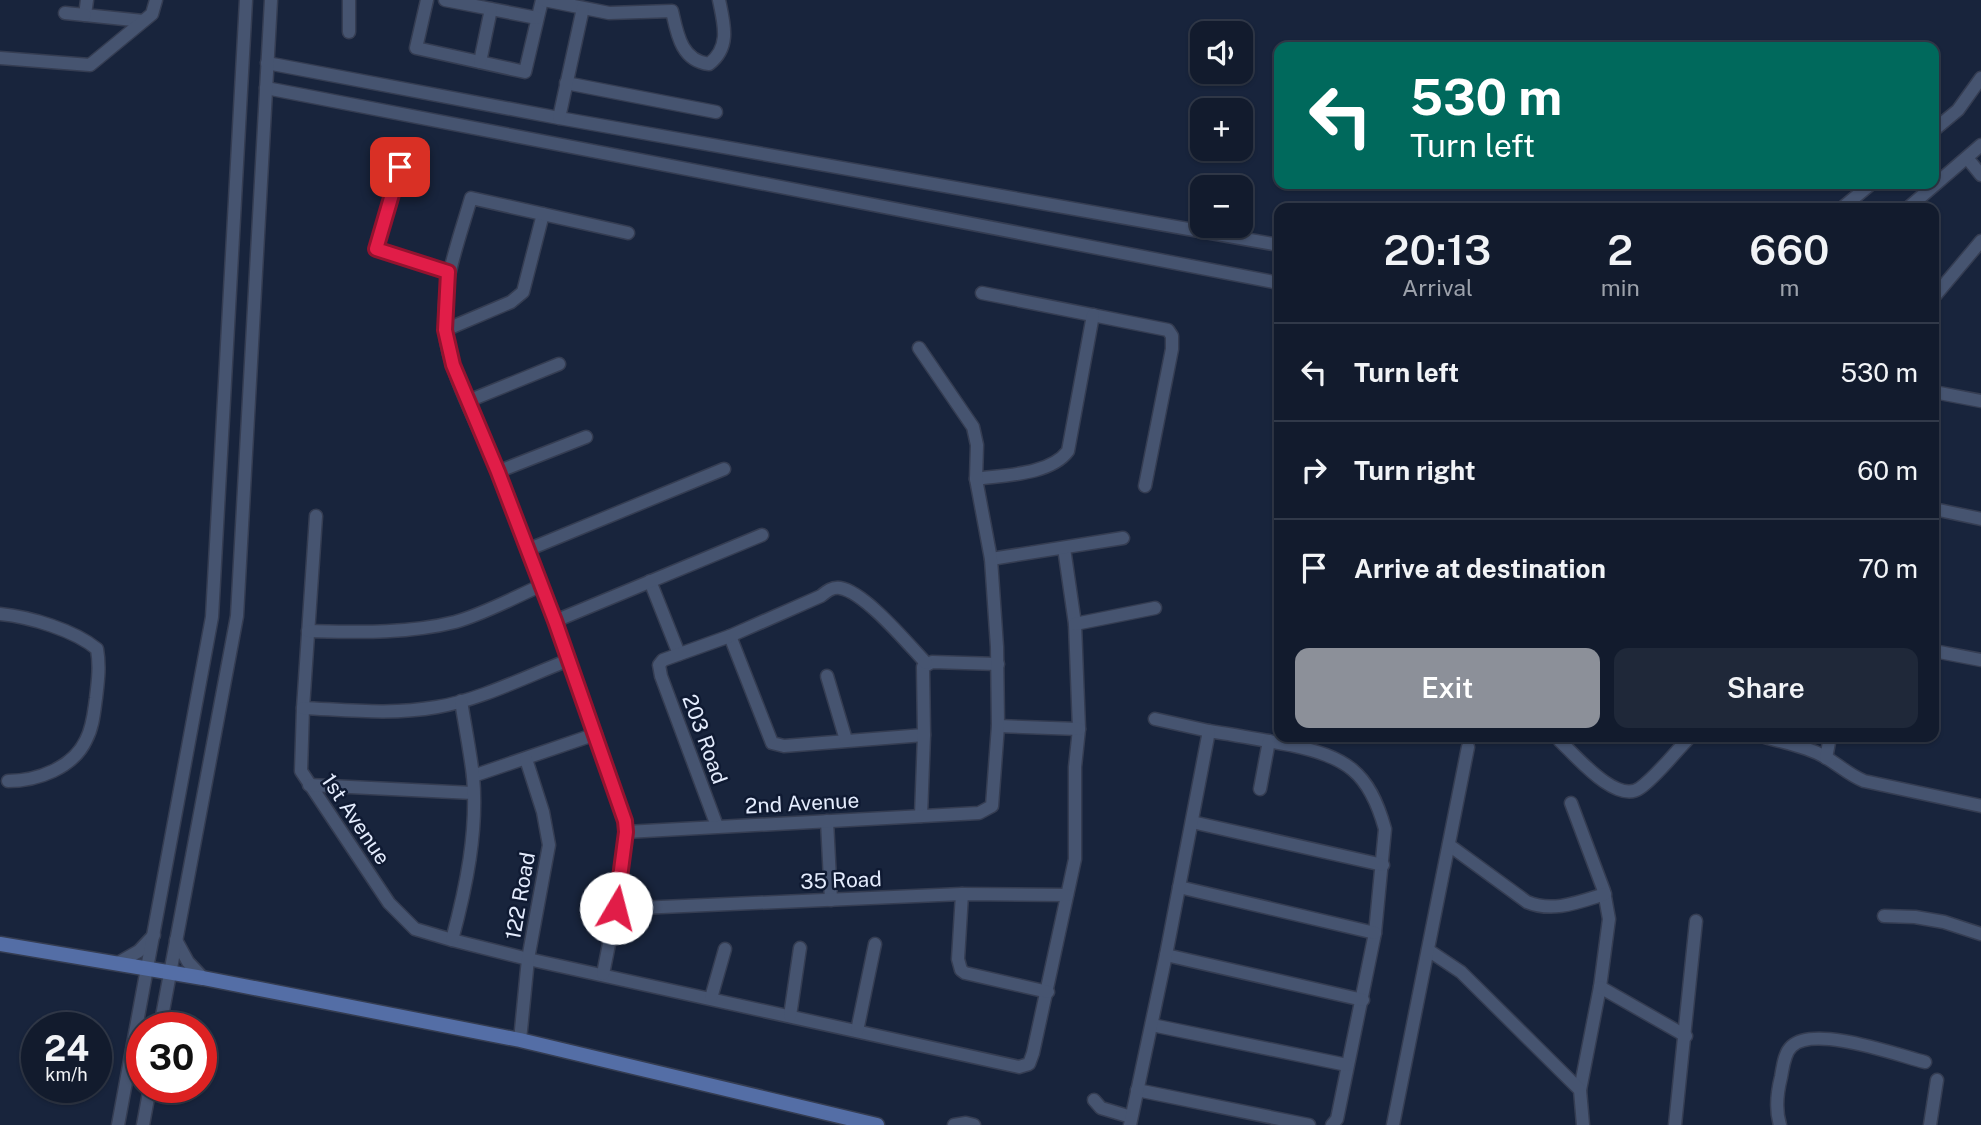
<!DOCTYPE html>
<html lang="en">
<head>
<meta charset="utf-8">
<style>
  body { margin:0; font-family:"Public Sans",sans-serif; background:#1f2839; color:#f1f3f6; height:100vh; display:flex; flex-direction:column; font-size:26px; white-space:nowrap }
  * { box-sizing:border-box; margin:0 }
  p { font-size:23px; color:#9ca1aa }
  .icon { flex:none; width:38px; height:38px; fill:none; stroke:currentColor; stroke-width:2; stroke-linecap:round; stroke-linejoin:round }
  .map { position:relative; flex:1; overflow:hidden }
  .drawer { position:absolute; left:1274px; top:203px; width:665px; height:539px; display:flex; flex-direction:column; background:#121b2d; border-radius:14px; box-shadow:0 2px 5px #0004,0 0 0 2px #313949 }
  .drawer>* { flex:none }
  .top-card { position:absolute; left:1274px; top:42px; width:665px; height:147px; border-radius:14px; box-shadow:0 2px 5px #0004,0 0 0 2px #313949; background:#00695c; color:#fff; overflow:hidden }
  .tools { position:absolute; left:1190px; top:21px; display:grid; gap:14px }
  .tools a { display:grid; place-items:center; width:63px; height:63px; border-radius:14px; background:#121b2d; box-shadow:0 2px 5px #0004,0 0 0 2px #313949; font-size:35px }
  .speed { position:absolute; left:21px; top:1012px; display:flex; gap:14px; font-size:35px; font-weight:700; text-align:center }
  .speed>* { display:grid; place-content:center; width:91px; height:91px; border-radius:50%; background:#121b2d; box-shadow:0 2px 5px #0004,0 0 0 2px #313949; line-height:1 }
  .speed small { font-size:18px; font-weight:400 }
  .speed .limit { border:10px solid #d22; background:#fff; color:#111 }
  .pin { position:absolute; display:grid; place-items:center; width:60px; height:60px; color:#fff; margin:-30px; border-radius:14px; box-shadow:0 4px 10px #0006 }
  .me { position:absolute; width:77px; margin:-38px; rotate:8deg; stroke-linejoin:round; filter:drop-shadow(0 0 5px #0008) }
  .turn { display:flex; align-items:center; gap:24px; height:147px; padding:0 21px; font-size:32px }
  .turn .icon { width:91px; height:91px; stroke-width:2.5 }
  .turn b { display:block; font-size:49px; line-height:60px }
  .eta { display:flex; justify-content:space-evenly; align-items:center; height:119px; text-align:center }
  .eta b { font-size:42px; font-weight:600; line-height:49px }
  .primary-button { display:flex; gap:14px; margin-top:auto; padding:14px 21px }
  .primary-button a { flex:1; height:80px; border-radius:14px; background:#8c9099; color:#fff; font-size:28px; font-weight:600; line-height:80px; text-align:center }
  .primary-button a+a { background:#1f2839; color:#f1f3f6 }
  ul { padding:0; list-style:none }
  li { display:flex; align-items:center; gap:21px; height:98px; padding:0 21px; border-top:2px solid #313949 }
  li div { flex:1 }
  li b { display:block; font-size:26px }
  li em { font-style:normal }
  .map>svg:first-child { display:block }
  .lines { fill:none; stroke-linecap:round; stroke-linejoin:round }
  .minor-casing { stroke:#353d52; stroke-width:15 }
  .major-casing { stroke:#353d52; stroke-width:17 }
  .minor { stroke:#465470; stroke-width:12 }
  .major { stroke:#546ea6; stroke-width:14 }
  .route-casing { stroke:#92132f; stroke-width:18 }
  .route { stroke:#e11d48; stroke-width:12 }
  .labels { text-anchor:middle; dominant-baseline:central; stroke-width:5; stroke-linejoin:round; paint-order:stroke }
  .street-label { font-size:21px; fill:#e4ecfd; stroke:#0f1a32 }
</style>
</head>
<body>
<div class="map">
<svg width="1981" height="1125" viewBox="0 0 1981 1125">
  <rect width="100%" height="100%" fill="#18243c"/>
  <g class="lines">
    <g class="minor-casing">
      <g id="minor">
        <path d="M87 0 85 15 143 21"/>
        <path d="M427 0 416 48 525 72 542 0"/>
        <path d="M445 0 537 18"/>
        <path d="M544 0 609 13 672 11C677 33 681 61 709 64 731 47 724 24 719 0"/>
        <path d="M65 13 85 15"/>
        <path d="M349 32V0"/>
        <path d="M0 58 90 65 152 14 156 0"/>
        <path d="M480 62 491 9"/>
        <path d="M267 63 559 118 1279 245"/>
        <path d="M566 83 716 112"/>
        <path d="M266 88 1279 283"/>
        <path d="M559 118 583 8"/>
        <path d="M1934 130 1958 110 1981 78"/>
        <path d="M1968 159 1981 175"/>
        <path d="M400 167 376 249 448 272"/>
        <path d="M1842 208 1871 184"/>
        <path d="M1908 208 1981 145"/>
        <path d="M982 293 1168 330 1172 336V349L1145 486"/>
        <path d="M1934 297 1981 241"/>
        <path d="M445 330 511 302 523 292 543 214"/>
        <path d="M1934 392 1981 401"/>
        <path d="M468 401 559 364"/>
        <path d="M497 472 586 437"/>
        <path d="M976 479C1004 475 1050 475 1068 451L1093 315"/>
        <path d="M1934 509 1981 519"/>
        <path d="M316 516 303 708 301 771 389 903 415 929 452 940 528 959 1019 1067 1029 1064 1033 1053 1075 859V767L1079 729 1075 624 1064 548"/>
        <path d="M527 550 724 469"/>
        <path d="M991 559 1123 538"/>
        <path d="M650 581 679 654"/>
        <path d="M0 614C30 617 74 630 97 649 100 666 98 681 96 698 94 712 93 727 86 740 73 768 37 781 8 781"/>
        <path d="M555 621 762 535"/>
        <path d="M1075 624 1155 608"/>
        <path d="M308 631C356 632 407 634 455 622 484 614 513 598 540 586"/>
        <path d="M730 636 772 743 784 746 924 735"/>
        <path d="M1934 651 1981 660"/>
        <path d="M827 676 846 740"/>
        <path d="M303 708C348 710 392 715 437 707 480 700 527 676 569 660"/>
        <path d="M998 726 1079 729"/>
        <path d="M1209 731C1236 735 1263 740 1290 745 1346 757 1369 771 1385 829L1375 933 1337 1119 1332 1125"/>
        <path d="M1559 737 1560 741C1576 756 1617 805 1640 788 1657 776 1675 752 1690 737"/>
        <path d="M1765 737C1785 743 1806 746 1825 757 1839 765 1849 775 1864 781L1981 806"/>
        <path d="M1826 758 1830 737"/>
        <path d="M473 776 596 734"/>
        <path d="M309 785 473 793"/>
        <path d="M1260 789 1269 741"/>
        <path d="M1571 803 1604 891 1609 919 1600 987 1580 1090"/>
        <path d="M921 816 924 735 923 667 932 662 998 664"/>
        <path d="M827 821 831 900"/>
        <path d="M1192 822 1383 865"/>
        <path d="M717 826 661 676 659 665 663 660 730 636 821 596C827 591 832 587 840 588 865 592 908 644 926 663"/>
        <path d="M626 832 979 813 992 806 998 726 997 647 991 559 976 479 977 445 973 427 919 348"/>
        <path d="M1449 845 1527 902C1553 913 1579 902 1605 894"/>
        <path d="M1179 887 1375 933"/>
        <path d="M962 894 958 959 961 970 965 973 1048 992"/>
        <path d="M616 909 962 894 1067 895"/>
        <path d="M1884 916 1915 917 1944 922 1981 934"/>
        <path d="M176 940 188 962 203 978"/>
        <path d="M452 940C466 888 478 831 473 776 470 751 465 726 461 701"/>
        <path d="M1428 950 1461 972 1580 1090 1583 1125"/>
        <path d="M1166 955 1363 1000"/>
        <path d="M118 963 139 951 154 935"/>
        <path d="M603 974 616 909 626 832 625 821C585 703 544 586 497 471 482 432 448 372 445 332 441 285 458 243 471 198L628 233"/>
        <path d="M1600 987 1686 1036"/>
        <path d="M711 998 725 949"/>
        <path d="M790 1016 800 948"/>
        <path d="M1152 1025 1347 1065"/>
        <path d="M160 1027 237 616 271 0"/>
        <path d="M857 1031 875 944"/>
        <path d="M520 1040 528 959 549 845 543 812 526 759"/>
        <path d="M1137 1090 1309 1125"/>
        <path d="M1094 1100 1101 1108 1131 1117"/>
        <path d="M118 1125 212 617 246 0"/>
        <path d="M143 1125 150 1087"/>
        <path d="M954 1125 966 1123 974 1125"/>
        <path d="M1130 1125 1166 955 1209 731 1155 719"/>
        <path d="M1393 1125 1468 747"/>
        <path d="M1675 1125 1696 921"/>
        <path d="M1780 1125C1775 1109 1777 1093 1781 1077 1783 1067 1784 1053 1792 1046 1815 1025 1897 1055 1925 1062"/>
        <path d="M1930 1125 1937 1080"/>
      </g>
    </g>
    <g class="major-casing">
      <path id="major" d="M0 944 203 978 520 1040 877 1125"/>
    </g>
    <use href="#minor" class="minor"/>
    <use href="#major" class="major"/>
  </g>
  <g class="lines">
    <g class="route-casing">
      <path id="route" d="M400 167 376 249 448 272 445 330 453 365 498 472 555 621 625 821 626 832 616 908"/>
    </g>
    <use href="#route" class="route"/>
  </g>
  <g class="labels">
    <g class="street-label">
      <text transform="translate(705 739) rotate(70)">203 Road</text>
      <text transform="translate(802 803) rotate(-3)">2nd Avenue</text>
      <text transform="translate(356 819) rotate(56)">1st Avenue</text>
      <text transform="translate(841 880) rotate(-2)">35 Road</text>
      <text transform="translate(520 896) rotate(-80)">122 Road</text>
    </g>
  </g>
</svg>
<div class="tools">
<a><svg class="icon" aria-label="sound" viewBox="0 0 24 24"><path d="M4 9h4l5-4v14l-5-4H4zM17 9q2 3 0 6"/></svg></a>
<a>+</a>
<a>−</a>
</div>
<div class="speed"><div>24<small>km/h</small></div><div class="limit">30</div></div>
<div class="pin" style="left:400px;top:167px;background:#d93025"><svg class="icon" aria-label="arrive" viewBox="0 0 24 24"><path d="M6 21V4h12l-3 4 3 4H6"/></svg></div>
<svg class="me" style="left:616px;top:908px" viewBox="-20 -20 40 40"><circle r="19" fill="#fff"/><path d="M0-13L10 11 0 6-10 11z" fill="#e11d48"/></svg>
<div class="top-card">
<div class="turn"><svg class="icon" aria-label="left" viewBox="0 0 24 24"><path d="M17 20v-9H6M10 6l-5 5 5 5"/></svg><div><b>530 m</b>Turn left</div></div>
</div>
<section class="drawer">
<div class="eta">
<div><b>20:13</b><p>Arrival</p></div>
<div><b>2</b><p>min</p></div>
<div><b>660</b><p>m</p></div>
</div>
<ul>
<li><svg class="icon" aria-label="left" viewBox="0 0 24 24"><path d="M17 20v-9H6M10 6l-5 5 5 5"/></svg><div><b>Turn left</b></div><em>530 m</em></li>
<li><svg class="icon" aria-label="right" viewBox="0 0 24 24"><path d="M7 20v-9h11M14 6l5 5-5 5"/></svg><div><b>Turn right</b></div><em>60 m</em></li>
<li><svg class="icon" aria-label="arrive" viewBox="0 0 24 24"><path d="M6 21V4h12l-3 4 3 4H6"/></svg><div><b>Arrive at destination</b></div><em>70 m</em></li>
</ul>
<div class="primary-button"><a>Exit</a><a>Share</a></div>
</section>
</div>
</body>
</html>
